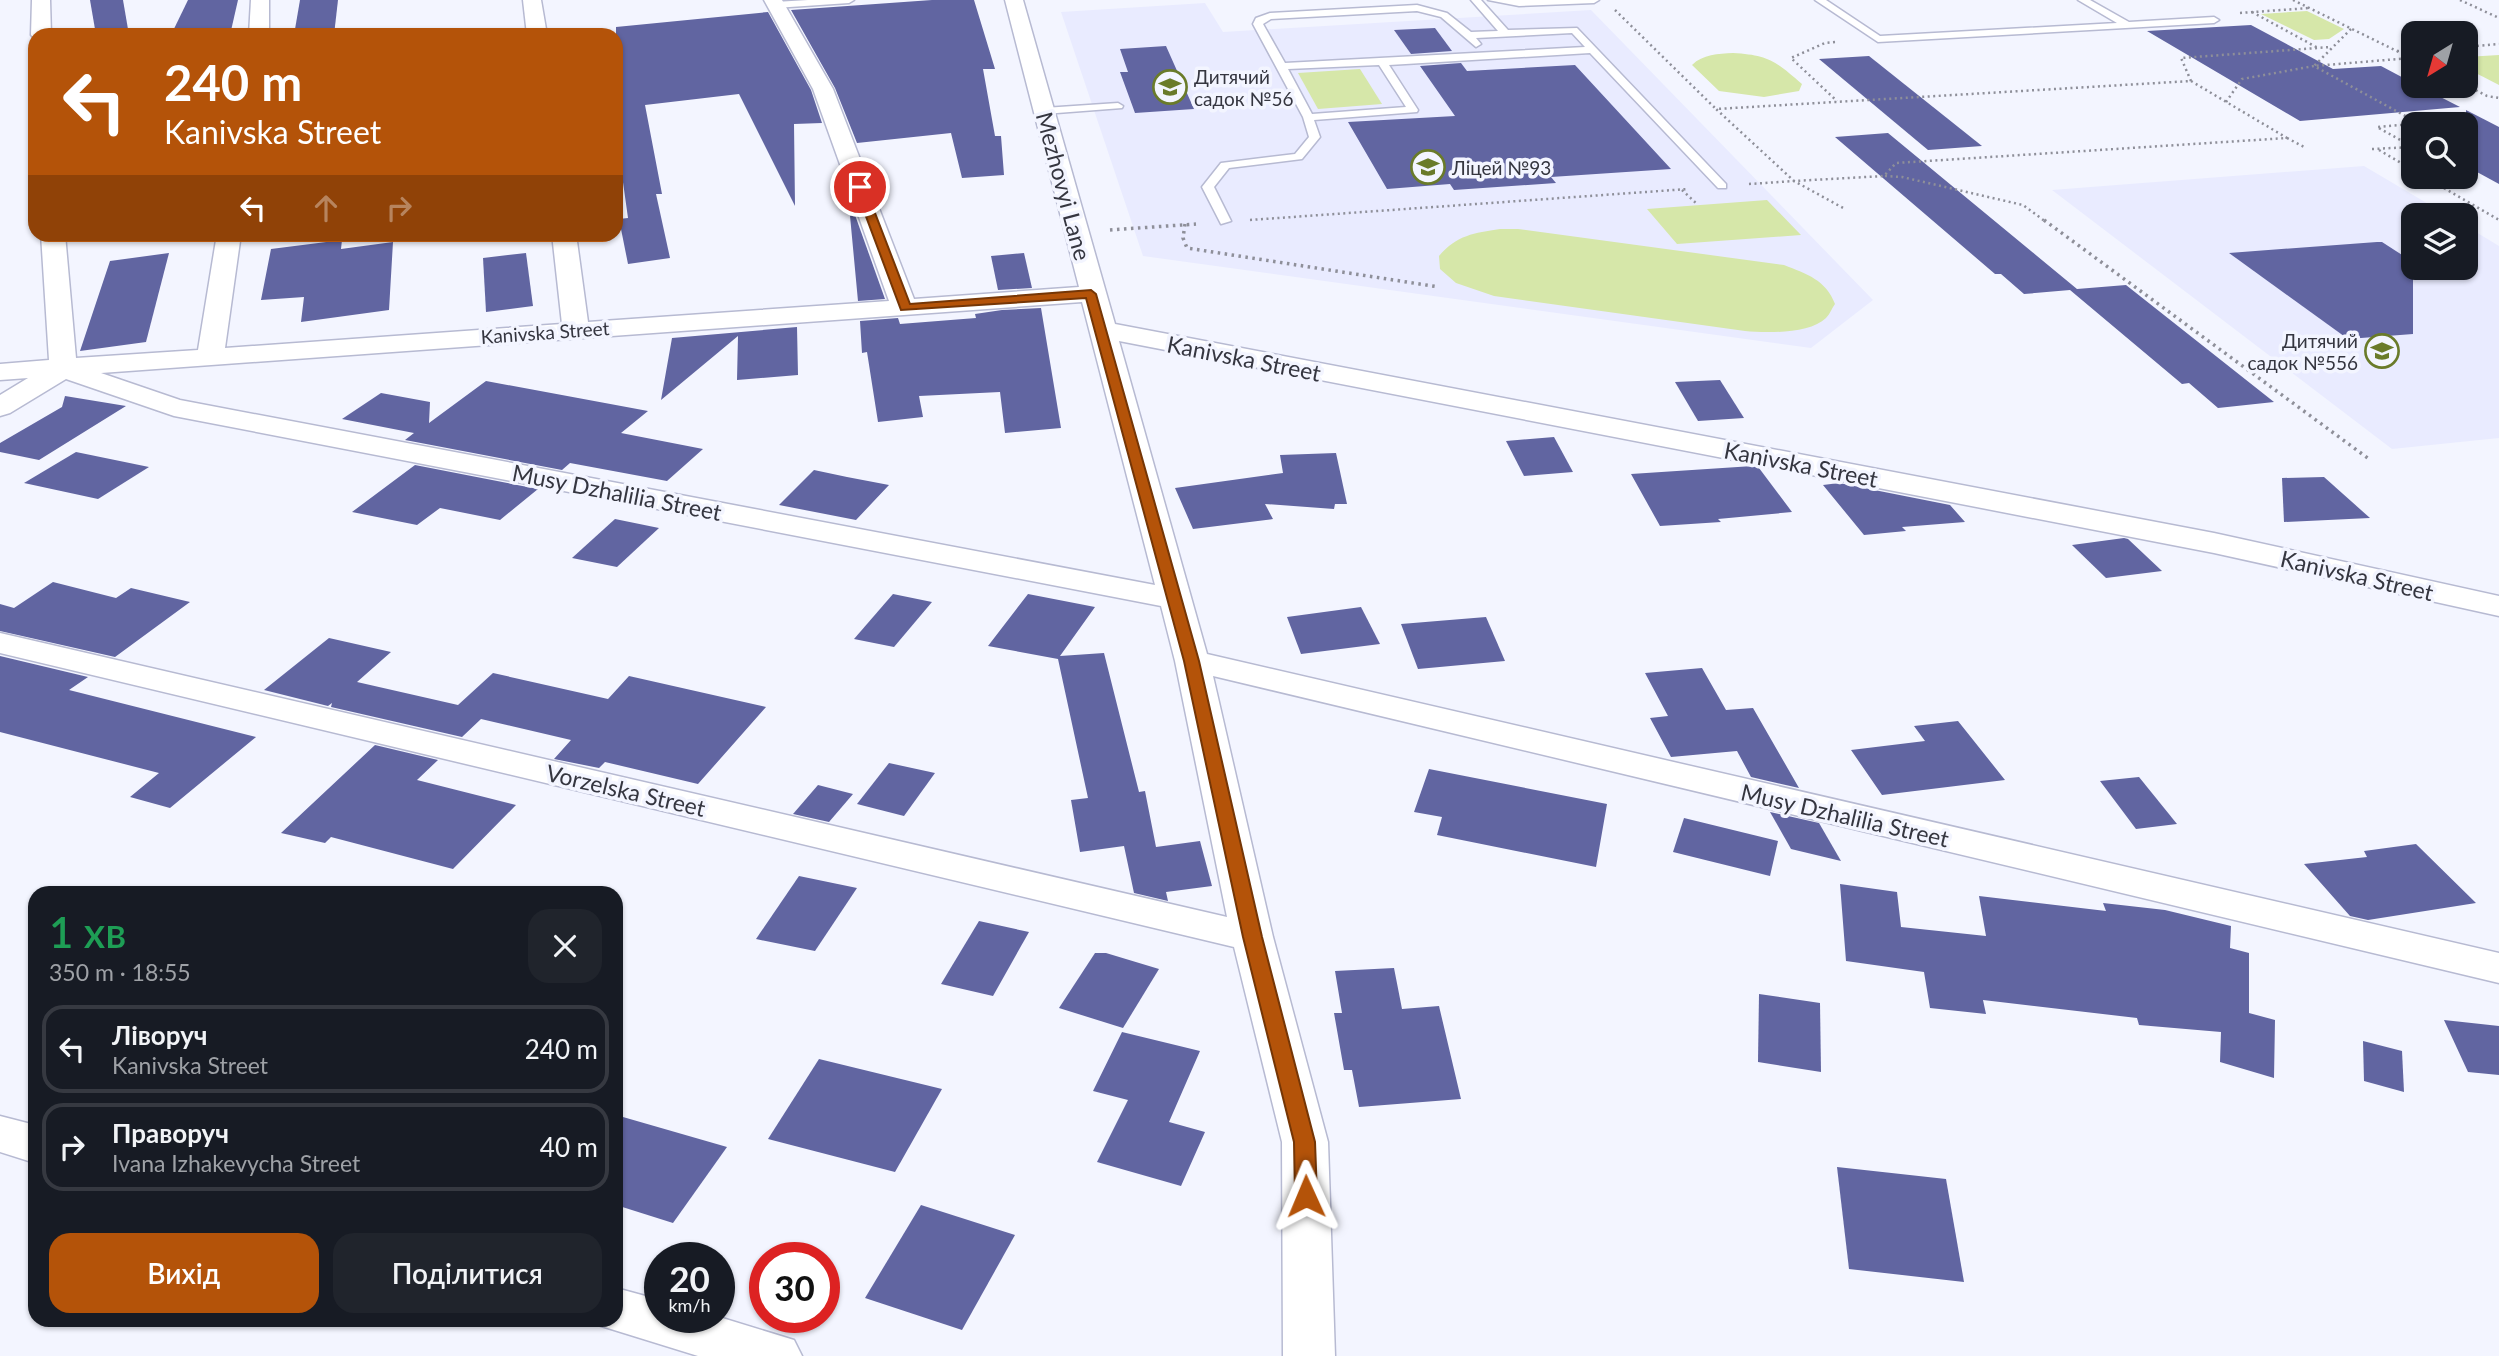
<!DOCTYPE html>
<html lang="uk">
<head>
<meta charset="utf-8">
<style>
  body { margin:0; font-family:Lato,sans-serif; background:#20242c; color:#f1f3f6; height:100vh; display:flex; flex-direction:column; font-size:26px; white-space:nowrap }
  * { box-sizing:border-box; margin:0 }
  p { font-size:23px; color:#9ea1a6 }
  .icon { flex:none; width:38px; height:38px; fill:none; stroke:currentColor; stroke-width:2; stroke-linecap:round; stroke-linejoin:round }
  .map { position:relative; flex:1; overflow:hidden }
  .side { position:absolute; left:28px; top:886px; width:595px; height:441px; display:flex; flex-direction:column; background:#171b24; border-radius:21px; box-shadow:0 2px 5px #0004 }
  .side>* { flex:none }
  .top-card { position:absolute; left:28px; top:28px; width:595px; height:214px; border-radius:21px; box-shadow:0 2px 5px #0004; background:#b45309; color:#fff; overflow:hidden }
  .needle { width:46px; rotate:217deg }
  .fabs { position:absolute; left:2401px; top:21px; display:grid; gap:14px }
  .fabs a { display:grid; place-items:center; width:77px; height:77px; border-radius:14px; background:#171b24; box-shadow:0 2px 5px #0004; font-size:35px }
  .speed { position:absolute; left:644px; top:1242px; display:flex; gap:14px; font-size:35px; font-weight:700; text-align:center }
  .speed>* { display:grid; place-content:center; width:91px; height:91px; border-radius:50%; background:#171b24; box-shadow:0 2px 5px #0004; line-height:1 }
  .speed small { font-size:18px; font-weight:400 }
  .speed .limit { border:10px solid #d22; background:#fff; color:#111 }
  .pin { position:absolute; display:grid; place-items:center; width:60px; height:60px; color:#fff; margin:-30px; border:4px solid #fff; border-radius:50%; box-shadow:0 2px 7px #0007 }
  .me { position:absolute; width:77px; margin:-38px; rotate:359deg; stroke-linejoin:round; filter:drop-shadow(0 0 5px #0008) }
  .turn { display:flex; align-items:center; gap:24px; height:147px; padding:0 21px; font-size:32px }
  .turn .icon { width:91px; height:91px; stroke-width:2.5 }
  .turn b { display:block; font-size:49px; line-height:60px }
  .lanes { display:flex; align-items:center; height:66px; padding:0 21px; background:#0003; justify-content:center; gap:35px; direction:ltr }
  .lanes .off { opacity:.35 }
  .round { display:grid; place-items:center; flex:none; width:74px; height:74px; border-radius:21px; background:#20242c }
  .head { display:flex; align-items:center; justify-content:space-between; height:119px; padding:0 21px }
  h1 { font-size:42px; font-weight:600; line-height:52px; color:#1e9e55 }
  .primary-button { display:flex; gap:14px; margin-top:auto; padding:14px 21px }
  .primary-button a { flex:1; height:80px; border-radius:21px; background:#b45309; color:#fff; font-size:28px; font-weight:600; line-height:80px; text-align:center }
  .primary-button a+a { background:#20242c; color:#f1f3f6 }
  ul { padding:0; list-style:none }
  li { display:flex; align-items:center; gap:21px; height:88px; margin:0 14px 10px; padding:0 7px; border:4px solid #363941; border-radius:21px }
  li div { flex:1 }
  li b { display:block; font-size:26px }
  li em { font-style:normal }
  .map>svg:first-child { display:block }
  .built { fill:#e9ebff }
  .green { fill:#d6e7a9 }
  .building { fill:#6165a1 }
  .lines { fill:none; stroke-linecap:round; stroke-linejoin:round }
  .service-casing { stroke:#b7bad2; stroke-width:3 }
  .minor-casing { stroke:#b7bad2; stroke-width:3 }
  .path-far1 { stroke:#8e8f99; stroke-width:2.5; stroke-dasharray:2 3.5; stroke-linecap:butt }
  .path { stroke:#8e8f99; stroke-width:3.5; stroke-dasharray:2.5 4.5; stroke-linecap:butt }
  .service { fill:#fff; fill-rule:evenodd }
  .minor { fill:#fff; fill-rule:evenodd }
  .route { fill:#b45309; stroke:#753606; stroke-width:2 }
  .labels { text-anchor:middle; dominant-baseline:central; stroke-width:7; stroke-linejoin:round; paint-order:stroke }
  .far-poi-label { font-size:19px; fill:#353640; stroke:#f3f5ff; text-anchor:start }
  .far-street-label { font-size:19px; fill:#353640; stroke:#f3f5ff }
  .street-label { font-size:23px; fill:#353640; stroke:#f3f5ff }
</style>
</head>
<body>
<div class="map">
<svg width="2499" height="1356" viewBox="0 0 2499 1356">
  <rect width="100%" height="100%" fill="#f3f5ff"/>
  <g class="built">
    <path d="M1205 3 1223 32 1591 10 1873 300 1811 348 1143 256 1061 12Z"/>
    <path d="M2364 166 2447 215H2413V268H2466V226L2499 246V438L2392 449 2052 190Z"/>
  </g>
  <g class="green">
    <path d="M2307 11 2344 29 2329 39 2314 40 2261 14Z"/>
    <path d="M1733 53C1768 55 1776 61 1802 84L1799 91 1764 97 1719 91 1692 65C1703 54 1718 54 1733 53Z"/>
    <path d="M2499 55V85L2466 68V57Z"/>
    <path d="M1360 69 1382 104 1318 109 1298 73Z"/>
    <path d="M1767 200 1801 235 1677 244 1647 209Z"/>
    <path d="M1500 229H1518L1784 265C1807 274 1826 280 1835 304 1832 308 1830 314 1826 318 1810 334 1766 333 1745 331L1494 296 1456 283 1440 269 1439 256C1457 235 1474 233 1500 229Z"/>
  </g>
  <g class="building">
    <path d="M90 0H123L129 35H96Z"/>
    <path d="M188 0H238L230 35H171Z"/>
    <path d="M300 0H338L334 35H294Z"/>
    <path d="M932 0H974L995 69H983L995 136H1001L1004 175 962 178 951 133 857 143 835 88 791 10Z"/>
    <path d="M768 12 811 90 822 123 794 124 795 206 739 94 645 105 662 194H656L670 258 628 264 619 219 628 218 616 132V27Z"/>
    <path d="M2251 25 2333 69 2381 66 2413 83V86H2419L2460 107 2300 121 2147 31Z"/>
    <path d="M1435 28 1452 51 1411 54 1394 30Z"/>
    <path d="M1166 46 1194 109 1135 113 1120 72H1128L1120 49Z"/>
    <path d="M1869 56 1982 146 1928 150 1819 59Z"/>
    <path d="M1461 63 1467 71 1575 65 1671 169 1551 177 1556 183 1454 190 1450 184 1387 189 1348 122 1455 116 1420 66Z"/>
    <path d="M2466 110 2499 127V184L2466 166Z"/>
    <path d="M1888 133 2077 289 2126 285 2274 402 2218 408 2189 383 2182 384 2070 290 2024 294 2001 274H1995L1835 137Z"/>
    <path d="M855 215 885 299 858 301 850 216Z"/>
    <path d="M342 240 341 249 393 242 389 310 301 322 304 297 261 300 271 249Z"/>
    <path d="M2377 242H2382L2413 262V334L2348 339 2229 253Z"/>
    <path d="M169 253 146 342 80 351 110 261Z"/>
    <path d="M526 253 533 306 486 312 483 258Z"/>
    <path d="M1024 253 1032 288 998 290 991 256Z"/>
    <path d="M1041 308 1061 428 1005 433 1000 392 919 396 923 417 878 422 867 352 862 353 860 321 898 318 900 324 976 318 975 314 1002 310Z"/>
    <path d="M797 327 798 375 737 380 738 336 661 400 672 338Z"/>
    <path d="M1720 380 1744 418 1698 421 1675 382Z"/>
    <path d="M486 381 648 411 621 433 703 449 667 481 570 463 562 470 405 440 414 433 342 419 381 393 430 402 429 423Z"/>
    <path d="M65 396 126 406 39 460 0 452V443L62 407Z"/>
    <path d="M1554 437 1573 472 1524 476 1506 441Z"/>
    <path d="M76 452 149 467 98 499 24 483Z"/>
    <path d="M1336 453 1347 504H1335L1334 509 1265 504 1273 519 1193 529 1175 488 1283 473 1280 455Z"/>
    <path d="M415 465 538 489 500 520 440 508 417 525 352 512Z"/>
    <path d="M1753 466 1759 468 1792 512 1718 519 1721 522 1660 526 1631 474Z"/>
    <path d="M814 470 847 477 889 485 856 520 779 505Z"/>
    <path d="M2324 477 2370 518 2284 522 2282 478Z"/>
    <path d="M1839 483 1950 505 1965 522 1902 527 1906 531 1864 535 1823 485Z"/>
    <path d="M615 519 659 528 617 567 572 558Z"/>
    <path d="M2124 538 2128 539 2162 571 2106 578 2072 545Z"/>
    <path d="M53 582 116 598 131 588 190 602 115 657 0 631V604L14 608Z"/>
    <path d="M893 594 932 602 894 647 854 639Z"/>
    <path d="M1028 594 1095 607 1060 656 1104 653 1139 792 1145 791 1156 847 1200 841 1212 886 1166 892 1168 901 1134 893 1124 846 1080 852 1071 800 1088 798 1058 659 988 646Z"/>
    <path d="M1361 607 1380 644 1301 654 1287 617Z"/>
    <path d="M1486 617 1505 661 1418 669 1401 624Z"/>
    <path d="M329 638 391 652 357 682 458 705 493 673 608 699 629 676 766 707 698 784 605 762 599 768 554 759 571 740 481 719 462 737 331 707 332 703 328 706 264 690Z"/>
    <path d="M0 656 88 677 69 690 256 737 170 808 130 797 159 773 0 732Z"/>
    <path d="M1702 668 1726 710 1753 708 1799 788 1751 777 1737 751 1671 757 1650 718 1668 716 1645 673Z"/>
    <path d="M1958 721 2005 780 1882 795 1851 750 1925 741 1914 726Z"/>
    <path d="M375 745 438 760 417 780 516 805 453 869 331 837 325 843 281 833Z"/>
    <path d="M889 763 935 773 904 816 857 804Z"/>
    <path d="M1429 769 1607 804 1596 867 1437 835 1442 817 1414 812Z"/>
    <path d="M2139 777 2177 824 2136 829 2100 781Z"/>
    <path d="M818 785 853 794 829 822 793 814Z"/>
    <path d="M1770 812 1819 823 1841 861 1791 849Z"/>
    <path d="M1684 818 1778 841 1770 876 1673 852Z"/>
    <path d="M2416 844 2476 903 2368 920 2350 916 2304 864 2367 857 2364 851Z"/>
    <path d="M799 876 857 888 815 951 756 939Z"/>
    <path d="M1840 884 1897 892 1901 927 1986 936 1979 896 2106 911 2103 903 2165 910 2231 926 2230 948 2249 953V1013L2275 1020 2274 1078 2220 1062 2221 1032 2139 1025 2137 1018 1983 1000 1986 1014 1930 1008 1924 972 1846 961Z"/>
    <path d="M979 921 1029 932 993 996 941 984Z"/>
    <path d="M1095 953H1106L1159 969 1123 1028 1059 1008Z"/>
    <path d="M1394 968 1402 1009 1439 1006 1461 1099 1359 1107 1352 1070H1344L1334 1013H1342L1335 971Z"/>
    <path d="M1759 994 1820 1003 1821 1072 1758 1062Z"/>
    <path d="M2444 1020 2499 1026V1075L2468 1072Z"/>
    <path d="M1122 1032 1200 1051 1169 1122 1205 1132 1181 1186 1097 1162 1128 1100 1093 1091Z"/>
    <path d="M2363 1041 2402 1051 2404 1092 2364 1081Z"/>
    <path d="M819 1059 942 1089 895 1172 768 1139Z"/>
    <path d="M616 1115 727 1147 673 1223 616 1205Z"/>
    <path d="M1837 1167 1946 1179 1964 1282 1849 1269Z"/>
    <path d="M921 1205 1015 1235 962 1330 865 1298Z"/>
  </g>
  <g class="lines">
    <g class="service-casing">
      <g id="service">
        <path d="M808 0H854L849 3 775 8 770 5 775 2Z"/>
        <path d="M1471 0H1481L1508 30 1577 28 1726 184V188H1718L1590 53 1389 65 1418 110 1417 112 1314 120 1320 137 1302 159 1229 168 1214 187 1231 221 1221 224 1202 187 1221 163 1295 154 1309 137 1303 117 1253 24 1256 18 1270 13 1417 5 1447 13 1471 32 1498 31ZM1417 11 1441 17 1476 47 1481 44 1476 38 1572 33 1585 47 1285 63 1263 24 1271 19ZM1379 65 1406 107 1312 114 1288 69Z"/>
        <path d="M1488 0H1599L1594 3 1519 6Z"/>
        <path d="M1815 0H1826L1880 36 2117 23 2078 0H2090L2129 22 2214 17 2219 20 2214 23 1878 42Z"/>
        <path d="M1118 103 1123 106 1122 108 1044 114 1039 111 1044 108Z"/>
      </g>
    </g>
    <g class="minor-casing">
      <g id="minor">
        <path d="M32 0H50L51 35H35V39L31 35Z"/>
        <path d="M251 0H269V35H249Z"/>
        <path d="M523 0H541L547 35H527Z"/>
        <path d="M764 0H782L833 89 914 299 1079 287 1005 0H1023L1115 324 2214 533 2499 596V616L2214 553 1119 341 1207 654 2499 953V983L1213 676 1273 937 1328 1142 1335 1356H1283L1282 1142 1234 947 0 653V633L1227 917 1175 661 1161 606 174 416 66 379 10 413 0 416V395L28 378 0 380V364L49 360 41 234H65L76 358 198 350 217 234H241L225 348 562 324 552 234H576L588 322 889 301 813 89ZM1082 302 1155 585 180 400 101 373Z"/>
        <path d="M0 1116 35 1125V1163L0 1152Z"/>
        <path d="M616 1288 660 1300V1318L719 1317 794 1340 802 1356H698L598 1325 595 1320H616Z"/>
      </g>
    </g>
    <g class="path-far1">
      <path d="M2293 0 2413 59"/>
      <path d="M2460 0 2499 18"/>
      <path d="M1615 10 1716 109"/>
      <path d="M2252 12 2318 48"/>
      <path d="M2240 13 2309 8"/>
      <path d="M2351 29 2314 66 2410 58"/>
      <path d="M1835 42 1825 43 1791 58 1837 101"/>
      <path d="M2466 47 2499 44"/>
      <path d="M2397 51 2413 50"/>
      <path d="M2191 81 2287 138 1896 163 1884 176 1794 181 1716 109Z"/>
      <path d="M2191 81 2181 58 2331 47"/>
      <path d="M2466 85 2487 96 2499 98"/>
      <path d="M2226 102 2242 79 2314 66 2420 124H2414"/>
      <path d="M2413 124 2377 127 2413 147"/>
      <path d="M2287 138 2306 148"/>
      <path d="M2372 149 2413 147"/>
      <path d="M2379 150 2413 170"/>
      <path d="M1885 176 1902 177 2023 205 2046 222"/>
      <path d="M2425 177 2499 220"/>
      <path d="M1749 184 1794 181 1845 209"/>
      <path d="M1682 190 1698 205"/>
      <path d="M1250 220 1688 189"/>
    </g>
    <g class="path">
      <path d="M2044 220 2369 459"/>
      <path d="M1185 224 1183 238 1187 248 1439 287"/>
      <path d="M1110 230 1196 224"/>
    </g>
    <use href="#service" class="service"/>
    <use href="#minor" class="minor"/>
  </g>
  <path class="route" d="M860 183 865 187 910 304 1091 290 1096 294 1199 661 1262 937 1315 1142 1317 1196 1314 1202 1306 1204 1298 1202 1295 1196 1294 1142 1243 937 1184 661 1086 298 901 310 855 187Z"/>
  <defs>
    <g id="school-ring" transform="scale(1.75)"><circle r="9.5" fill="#f3f5ff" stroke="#6a7b2a" stroke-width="1.5"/><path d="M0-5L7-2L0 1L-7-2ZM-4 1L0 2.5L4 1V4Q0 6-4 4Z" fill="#6a7b2a"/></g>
  </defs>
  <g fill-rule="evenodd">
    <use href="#school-ring" x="1170" y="87"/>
    <use href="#school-ring" x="1428" y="167"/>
    <use href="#school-ring" x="2382" y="351"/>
  </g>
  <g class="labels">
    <g class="far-poi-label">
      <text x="1194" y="76">Дитячий<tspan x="1194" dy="22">садок №56</tspan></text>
      <text x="1452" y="167">Ліцей №93</text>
      <text x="2358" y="340" text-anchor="end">Дитячий<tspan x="2358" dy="22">садок №556</tspan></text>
    </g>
    <g class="far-street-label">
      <text transform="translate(545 332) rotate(-4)">Kanivska Street</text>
    </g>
    <g class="street-label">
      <text transform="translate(1064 186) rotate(75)">Mezhovyi Lane</text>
      <text transform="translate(1244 358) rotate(11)">Kanivska Street</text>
      <text transform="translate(1801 464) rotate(11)">Kanivska Street</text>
      <text transform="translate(617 492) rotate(11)">Musy Dzhalilia Street</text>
      <text transform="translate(2357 575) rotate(13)">Kanivska Street</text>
      <text transform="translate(626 790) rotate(13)">Vorzelska Street</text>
      <text transform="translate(1845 815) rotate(13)">Musy Dzhalilia Street</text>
    </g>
  </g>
</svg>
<div class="fabs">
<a><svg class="needle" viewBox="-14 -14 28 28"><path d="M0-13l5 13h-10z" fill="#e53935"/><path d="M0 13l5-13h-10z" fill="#9ea1a6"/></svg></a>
<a><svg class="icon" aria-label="search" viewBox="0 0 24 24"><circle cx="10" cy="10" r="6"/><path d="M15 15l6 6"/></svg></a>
<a><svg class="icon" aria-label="layers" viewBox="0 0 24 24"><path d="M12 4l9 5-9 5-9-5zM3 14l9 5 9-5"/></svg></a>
</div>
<div class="speed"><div>20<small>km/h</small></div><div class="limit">30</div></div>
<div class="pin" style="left:860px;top:187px;background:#d93025"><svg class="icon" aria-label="arrive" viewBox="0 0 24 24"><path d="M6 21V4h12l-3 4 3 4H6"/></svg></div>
<svg class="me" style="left:1306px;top:1196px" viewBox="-20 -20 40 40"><path d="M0-17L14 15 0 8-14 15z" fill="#b45309" stroke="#fff" stroke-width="4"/></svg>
<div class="top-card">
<div class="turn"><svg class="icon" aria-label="left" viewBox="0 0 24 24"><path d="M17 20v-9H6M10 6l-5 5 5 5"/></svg><div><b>240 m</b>Kanivska Street</div></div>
<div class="lanes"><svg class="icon" aria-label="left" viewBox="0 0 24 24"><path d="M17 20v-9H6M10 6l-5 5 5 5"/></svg><svg class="icon off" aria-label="ahead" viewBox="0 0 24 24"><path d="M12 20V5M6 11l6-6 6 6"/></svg><svg class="icon off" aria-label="right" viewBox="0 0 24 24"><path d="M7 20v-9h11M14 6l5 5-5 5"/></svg></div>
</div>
<section class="side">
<div class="head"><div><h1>1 хв</h1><p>350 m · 18:55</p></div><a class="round"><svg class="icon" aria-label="close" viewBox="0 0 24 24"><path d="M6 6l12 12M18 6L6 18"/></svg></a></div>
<ul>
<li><svg class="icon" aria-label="left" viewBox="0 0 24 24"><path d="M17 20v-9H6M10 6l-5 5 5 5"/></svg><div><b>Ліворуч</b><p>Kanivska Street</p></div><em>240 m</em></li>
<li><svg class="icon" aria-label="right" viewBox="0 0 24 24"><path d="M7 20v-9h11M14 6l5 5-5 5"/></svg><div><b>Праворуч</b><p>Ivana Izhakevycha Street</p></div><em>40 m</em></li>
</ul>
<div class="primary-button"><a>Вихід</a><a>Поділитися</a></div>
</section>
</div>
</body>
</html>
